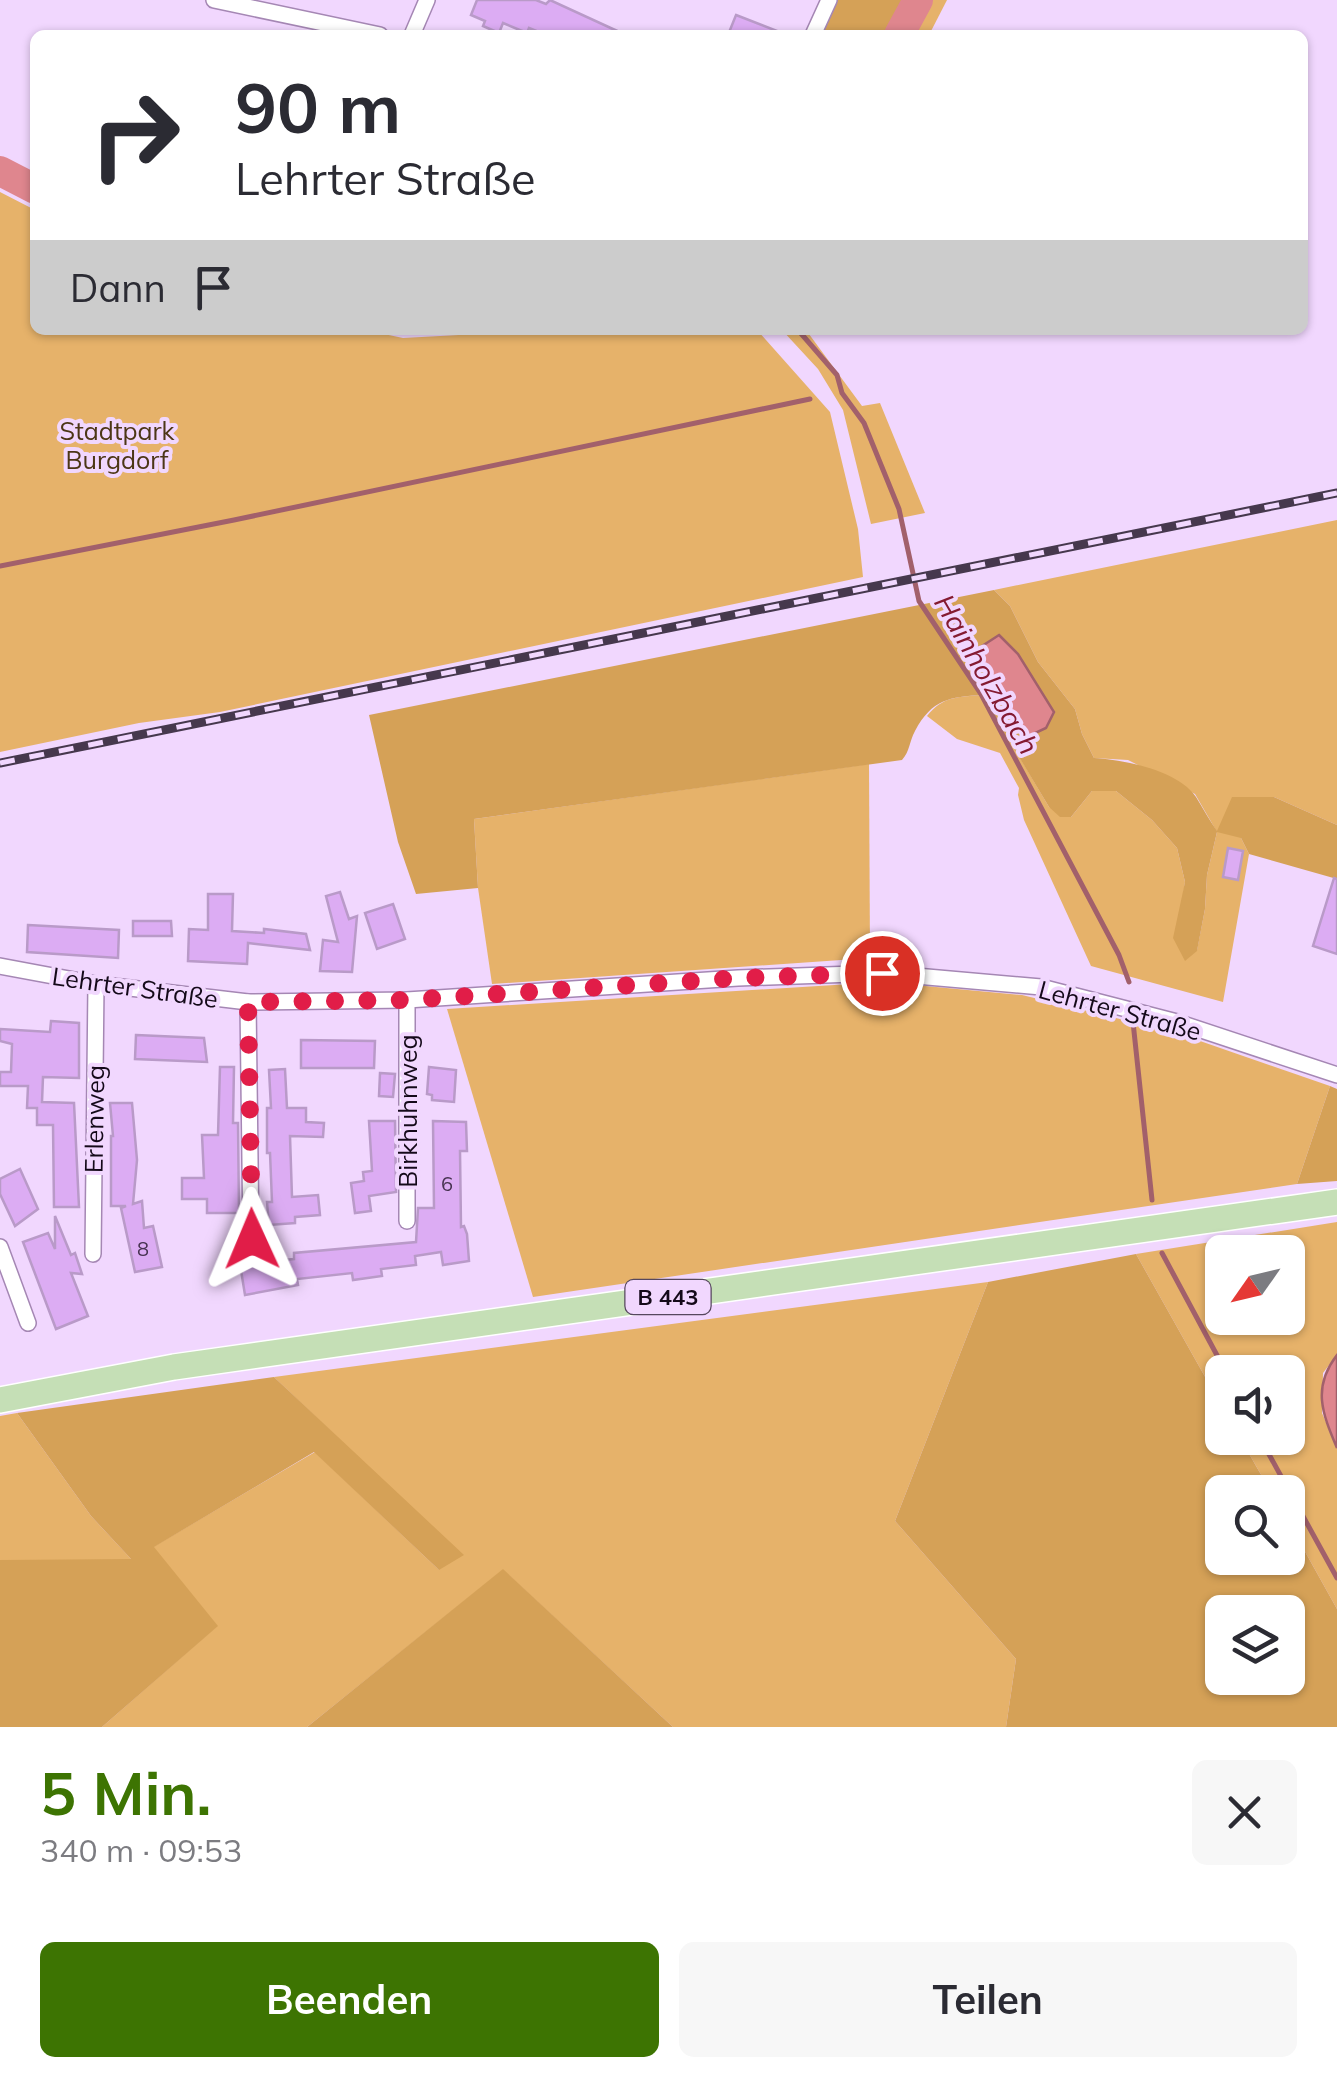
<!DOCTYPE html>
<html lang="de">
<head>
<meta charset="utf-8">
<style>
  body { margin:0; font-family:Mulish,sans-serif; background:#f7f7f7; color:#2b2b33; height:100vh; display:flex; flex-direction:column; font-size:38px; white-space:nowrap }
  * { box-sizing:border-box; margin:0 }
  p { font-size:32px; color:#7c7c81 }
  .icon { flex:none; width:55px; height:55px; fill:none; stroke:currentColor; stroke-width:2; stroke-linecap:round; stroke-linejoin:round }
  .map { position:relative; height:1727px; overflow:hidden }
  .sheet { display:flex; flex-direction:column; background:#fff; flex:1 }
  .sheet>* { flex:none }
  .banner { position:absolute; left:30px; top:30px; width:1278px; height:305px; border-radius:15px; box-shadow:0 2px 8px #0004; background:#fff; color:#2b2b33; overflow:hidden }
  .needle { width:65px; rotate:236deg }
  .tools { position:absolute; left:1205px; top:1235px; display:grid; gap:20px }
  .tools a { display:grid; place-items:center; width:100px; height:100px; border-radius:15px; background:#fff; box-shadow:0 2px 8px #0004; font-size:50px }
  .pin { position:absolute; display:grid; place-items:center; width:85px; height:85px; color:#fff; margin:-42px; border:5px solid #fff; border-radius:50%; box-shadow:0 2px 10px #0007 }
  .me { position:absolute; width:110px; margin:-55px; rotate:359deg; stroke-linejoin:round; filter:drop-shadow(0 0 8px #0008) }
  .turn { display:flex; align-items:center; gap:35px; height:210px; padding:0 40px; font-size:45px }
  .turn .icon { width:130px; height:130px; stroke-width:2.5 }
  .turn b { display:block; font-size:70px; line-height:85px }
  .then { display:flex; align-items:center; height:95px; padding:0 40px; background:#0003; gap:20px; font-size:38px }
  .round { display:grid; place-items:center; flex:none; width:105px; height:105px; border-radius:15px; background:#f7f7f7 }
  .overview { display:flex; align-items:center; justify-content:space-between; height:170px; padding:0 40px }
  h1 { font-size:60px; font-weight:700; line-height:75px; color:#3d7402 }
  .primary-button { display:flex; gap:20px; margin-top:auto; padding:20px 40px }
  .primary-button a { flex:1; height:115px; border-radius:15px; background:#3d7402; color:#fff; font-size:40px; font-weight:700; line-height:115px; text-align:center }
  .primary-button a+a { background:#f7f7f7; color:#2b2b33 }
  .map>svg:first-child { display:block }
  .green { fill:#e6b26a; fill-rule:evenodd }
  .forest { fill:#d5a157; fill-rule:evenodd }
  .water { fill:#df868e; stroke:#a2606b; stroke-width:2.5 }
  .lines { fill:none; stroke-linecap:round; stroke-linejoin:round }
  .stream { stroke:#a2606b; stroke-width:5 }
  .river { stroke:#df868e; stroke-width:30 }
  .building { fill:#dcacf3; stroke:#b99ac8; stroke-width:2.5 }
  .street-casing { stroke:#a587b4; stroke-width:18 }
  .primary-casing { stroke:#fff; stroke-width:28 }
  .street { stroke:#fff; stroke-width:15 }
  .primary { stroke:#c5dfb6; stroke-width:25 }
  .rail-casing { stroke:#46384d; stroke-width:9 }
  .rail { stroke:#f1d7fe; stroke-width:5; stroke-dasharray:15; stroke-linecap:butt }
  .route { stroke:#e11d48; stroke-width:18; stroke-dasharray:0 32.4 }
  .labels { text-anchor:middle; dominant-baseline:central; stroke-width:8; stroke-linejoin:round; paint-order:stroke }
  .number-label { font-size:20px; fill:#463250 }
  .shield { fill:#f1d7fe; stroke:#56475e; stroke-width:2.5 }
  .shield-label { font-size:22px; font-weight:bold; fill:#140919 }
  .park-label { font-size:25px; fill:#4c3616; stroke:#f1d7fe }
  .street-label { font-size:25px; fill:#140919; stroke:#f1d7fe }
  .water-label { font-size:28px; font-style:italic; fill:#841a31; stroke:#f1d7fe }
</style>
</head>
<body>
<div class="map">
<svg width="1337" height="1727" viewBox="0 0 1337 1727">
  <rect width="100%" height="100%" fill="#f1d7fe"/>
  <g class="green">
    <path d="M927 0H947L929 35H908Z"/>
    <path d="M0 192 35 210V330H365L403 338 550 330H757L830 412 858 529 863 577 220 712 139 723 0 752Z"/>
    <path d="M782 330H806L862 406 880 403 925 513 871 524 843 410 818 369Z"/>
    <path d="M1337 520V825L1274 797 1241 838 1249 854 1223 1002 1091 966 1024 820 1018 795 1019 788 1000 753 957 739 927 716C943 696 958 697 983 695L1049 807 1071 817 1092 791H1116L1152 820 1177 848 1185 882 1181 910 1185 960 1197 950 1205 909 1207 875 1217 832 1195 794 1128 760 1094 758 1082 734 1075 709 1038 662 1010 606 994 590Z"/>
    <path d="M869 764 870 958 492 984 478 888 474 819Z"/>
    <path d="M883 982 1022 995 1177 1033 1330 1086 1297 1184 533 1297 447 1009Z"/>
    <path d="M1337 1222V1355L1323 1373 1322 1413 1337 1448V1609L1288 1521V1492H1271L1240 1438H1288V1372H1222V1407L1136 1254ZM1222 1252H1288V1318H1222Z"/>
    <path d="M988 1282 895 1521 1016 1659 1006 1727H673L503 1570 307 1727H102L217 1626 153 1547 315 1452 439 1570 337 1437 274 1377Z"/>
    <path d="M17 1413 91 1516 132 1560H0V1416Z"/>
  </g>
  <g class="forest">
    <path d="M836 0H906L889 35H820Z"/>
    <path d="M994 590 1010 606 1038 662 1075 709 1082 734 1094 758C1124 760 1178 770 1196 797 1203 808 1209 820 1217 831L1232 797H1274L1337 825V879L1249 854 1241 838 1217 832 1207 875 1205 909 1197 951 1185 961 1173 938 1185 882 1177 848 1152 820 1116 791H1092L1071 817H1060L1049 807 982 695C950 697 932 699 915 731 909 742 910 751 902 760L474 819 478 888 416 894 398 842 369 715Z"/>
    <path d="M1330 1086 1337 1089V1181L1297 1184Z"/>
    <path d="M1136 1254 1222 1407V1438H1240L1271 1492H1222V1558H1288V1521L1337 1609V1727H1006L1016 1659 895 1521 988 1282ZM1288 1612V1678H1222V1612Z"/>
    <path d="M274 1377 464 1555 439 1570 314 1452 154 1547 218 1626 102 1727H0V1560L131 1559 91 1516 17 1413Z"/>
    <path d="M503 1569 673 1727H307Z"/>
  </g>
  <g class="water">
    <path d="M999 635 1018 654 1054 712 1046 728 1029 736 1010 713 976 650Z"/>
    <path d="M1337 1355V1448C1322 1413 1312 1387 1337 1355Z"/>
  </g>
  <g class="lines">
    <g class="stream">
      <path d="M798 330 837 375 842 393 864 423 899 509 919 601 981 694 1119 955 1129 982"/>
      <path d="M0 566 234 520 810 399"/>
      <path d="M1133 1022 1152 1200"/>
      <path d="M1162 1253 1226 1372"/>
      <path d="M1260 1438 1337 1578"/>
    </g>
    <g class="river">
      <path d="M899 35 918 0"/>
      <path d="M0 171 35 189"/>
    </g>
  </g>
  <g class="building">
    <path d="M477 0H536L546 4 550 0 626 35H546L529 28 527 33 503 23 499 33 483 26 485 21 471 15Z"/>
    <path d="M736 15 785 34V35H728Z"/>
    <path d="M1228 848 1243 851 1238 880 1223 877Z"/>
    <path d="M1334 878 1337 879V954L1313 946Z"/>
    <path d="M340 892 349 919 357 916 352 972 320 971 323 940 338 942 326 896Z"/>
    <path d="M208 894H233L232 931 264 933V929L306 934 310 950 248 943 247 964 188 961 189 929 208 930Z"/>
    <path d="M393 904 405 939 377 949 365 913Z"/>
    <path d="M133 921H171L172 936H133Z"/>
    <path d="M28 925 119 930 118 958 27 952Z"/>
    <path d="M51 1021 79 1023V1078L43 1077 42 1102 74 1103 79 1207H54L53 1125H37V1108H27L28 1086H0V1072H11L12 1044 0 1041V1029L50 1032Z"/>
    <path d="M136 1035 204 1038 207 1062 135 1059Z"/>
    <path d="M301 1040 375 1041 374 1068H301Z"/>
    <path d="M220 1067H234L233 1123H238L239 1213H207V1199H182V1178H204L202 1135H218Z"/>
    <path d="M429 1067 456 1070 454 1102 432 1100V1095L427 1094Z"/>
    <path d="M285 1069 287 1108H306V1122L324 1123 323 1137 290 1136 292 1197 318 1195 320 1215 295 1217V1223L269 1225 267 1202H272L270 1153H267V1108H271L269 1070Z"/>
    <path d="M380 1073 395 1074 393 1097 379 1096Z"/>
    <path d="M110 1103H132L137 1160 133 1204 142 1201 144 1228 153 1226 162 1267 135 1272 121 1208 126 1206H111V1136H113Z"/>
    <path d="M369 1121H395L396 1192 369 1196 371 1211 355 1213 351 1183 364 1181 363 1172 372 1171Z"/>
    <path d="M433 1121 466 1122 467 1151H460L461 1227 464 1226 467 1234 469 1261 443 1265 441 1252 415 1256 416 1265 381 1269 382 1276 353 1280 352 1273 297 1279 298 1285 245 1295 240 1264 294 1259V1253L416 1242 418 1208H434Z"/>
    <path d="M20 1169 38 1209 15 1226 0 1194V1179Z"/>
    <path d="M55 1216 71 1255 75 1253 82 1274 71 1273 88 1316 56 1329 23 1242 48 1233 55 1249Z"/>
  </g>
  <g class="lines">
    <g class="street-casing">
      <g id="street">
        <path d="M214 0 380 35"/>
        <path d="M412 35 427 0"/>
        <path d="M813 35 829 0"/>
        <path d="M0 966 96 984 248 1002 407 1000 738 978 882 973 1041 987 1177 1022 1337 1075"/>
        <path d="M407 1000V1221"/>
        <path d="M248 1002 251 1239"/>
        <path d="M0 1247 28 1323"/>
        <path d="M93 1254 96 984"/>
      </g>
    </g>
    <g class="primary-casing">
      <path id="primary" d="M0 1400 174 1367 1337 1202"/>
    </g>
    <use href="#street" class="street"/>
    <use href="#primary" class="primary"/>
    <g class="rail-casing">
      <path id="rail" d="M0 763 1337 493"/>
    </g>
    <use href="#rail" class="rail"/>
  </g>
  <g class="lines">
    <path class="route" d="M252 1239 248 1002 407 1000 738 978 882 973"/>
  </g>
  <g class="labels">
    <g class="number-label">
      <text x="447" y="1183">6</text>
      <text x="143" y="1248">8</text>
    </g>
    <rect class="shield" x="625.5" y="1280" width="85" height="34" rx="8"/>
    <g class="shield-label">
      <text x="668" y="1297">B 443</text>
    </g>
    <g class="park-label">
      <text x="117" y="430">Stadtpark<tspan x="117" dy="29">Burgdorf</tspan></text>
    </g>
    <g class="street-label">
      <text transform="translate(135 987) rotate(8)">Lehrter Straße</text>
      <text transform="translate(1120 1010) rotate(15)">Lehrter Straße</text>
      <text transform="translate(407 1111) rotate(-90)">Birkhuhnweg</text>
      <text transform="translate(94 1119) rotate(-89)">Erlenweg</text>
    </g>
    <g class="water-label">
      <text transform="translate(987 674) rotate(60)">Hainholzbach</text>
    </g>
  </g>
</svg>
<div class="tools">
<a><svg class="needle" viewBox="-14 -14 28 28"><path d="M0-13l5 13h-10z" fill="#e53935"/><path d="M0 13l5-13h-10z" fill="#7c7c81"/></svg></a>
<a><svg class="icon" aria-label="sound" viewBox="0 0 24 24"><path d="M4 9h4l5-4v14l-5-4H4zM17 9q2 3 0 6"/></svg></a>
<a><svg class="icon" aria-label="search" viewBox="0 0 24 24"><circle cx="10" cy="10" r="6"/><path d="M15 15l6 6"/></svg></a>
<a><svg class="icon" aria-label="layers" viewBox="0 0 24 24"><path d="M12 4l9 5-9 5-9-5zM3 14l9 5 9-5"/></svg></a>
</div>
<div class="pin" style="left:882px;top:973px;background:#d93025"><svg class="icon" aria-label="arrive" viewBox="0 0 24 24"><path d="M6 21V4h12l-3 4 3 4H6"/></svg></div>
<svg class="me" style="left:252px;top:1239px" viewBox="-20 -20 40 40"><path d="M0-17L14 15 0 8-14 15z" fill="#e11d48" stroke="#fff" stroke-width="4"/></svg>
<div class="banner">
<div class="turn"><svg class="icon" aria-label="right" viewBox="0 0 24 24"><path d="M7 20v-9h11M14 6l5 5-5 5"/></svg><div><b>90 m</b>Lehrter Straße</div></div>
<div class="then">Dann<svg class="icon" aria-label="arrive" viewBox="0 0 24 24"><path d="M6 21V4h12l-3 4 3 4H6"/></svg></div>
</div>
</div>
<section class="sheet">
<div class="overview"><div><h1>5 Min.</h1><p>340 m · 09:53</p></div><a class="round"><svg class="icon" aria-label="close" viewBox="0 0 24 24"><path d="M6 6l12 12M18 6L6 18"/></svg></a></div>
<div class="primary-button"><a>Beenden</a><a>Teilen</a></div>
</section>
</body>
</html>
